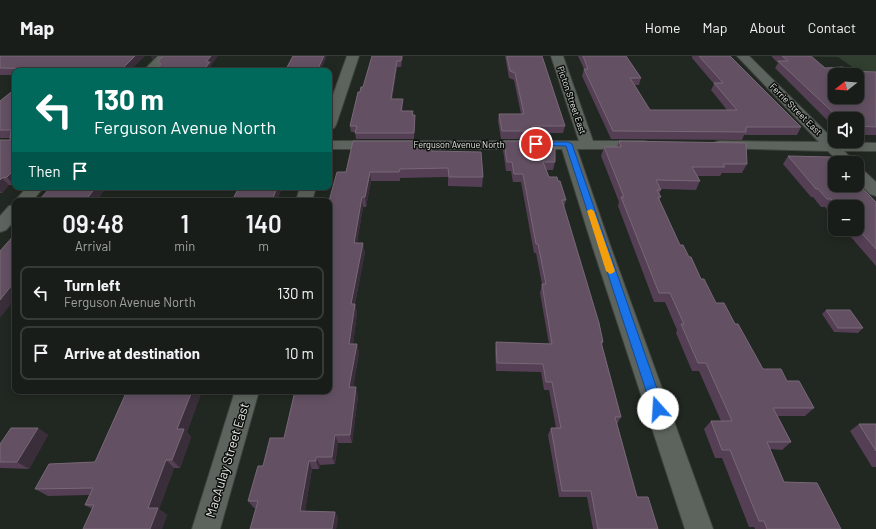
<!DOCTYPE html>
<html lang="en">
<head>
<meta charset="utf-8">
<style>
  body { margin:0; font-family:Barlow,sans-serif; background:#262a26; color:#f1f3f6; height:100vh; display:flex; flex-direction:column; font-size:15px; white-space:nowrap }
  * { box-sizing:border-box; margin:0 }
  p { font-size:13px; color:#9fa2a2 }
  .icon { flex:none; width:22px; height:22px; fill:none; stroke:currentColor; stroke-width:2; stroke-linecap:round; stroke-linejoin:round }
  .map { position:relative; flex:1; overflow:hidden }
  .drawer { position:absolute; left:12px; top:142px; width:320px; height:196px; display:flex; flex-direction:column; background:#191d19; border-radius:8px; box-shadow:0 2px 10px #0003,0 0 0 1px #373b38 }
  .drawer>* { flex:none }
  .banner { position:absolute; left:12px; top:12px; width:320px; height:122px; border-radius:8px; box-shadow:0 2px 10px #0003,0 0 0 1px #373b38; background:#00695c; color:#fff; overflow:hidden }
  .needle { width:26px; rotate:253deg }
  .tools { position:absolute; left:828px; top:12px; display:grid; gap:8px }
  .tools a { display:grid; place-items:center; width:36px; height:36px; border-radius:8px; background:#191d19; box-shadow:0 2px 10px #0003,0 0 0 1px #373b38; font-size:20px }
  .pin { position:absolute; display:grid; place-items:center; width:34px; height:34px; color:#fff; margin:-17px; border:2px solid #fff; border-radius:50%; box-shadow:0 1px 4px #0007 }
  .me { position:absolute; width:44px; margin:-22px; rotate:341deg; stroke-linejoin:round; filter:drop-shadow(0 0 3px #0008) }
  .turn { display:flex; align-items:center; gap:14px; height:84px; padding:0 16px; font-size:18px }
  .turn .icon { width:52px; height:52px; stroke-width:2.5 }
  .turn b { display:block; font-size:28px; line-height:34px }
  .then { display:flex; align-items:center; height:38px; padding:0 16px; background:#0003; gap:8px; font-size:15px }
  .eta { display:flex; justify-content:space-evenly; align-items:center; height:68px; text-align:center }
  .eta b { font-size:24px; font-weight:600; line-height:28px }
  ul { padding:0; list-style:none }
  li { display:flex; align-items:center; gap:12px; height:54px; margin:0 8px 6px; padding:0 8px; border:2px solid #373b38; border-radius:8px }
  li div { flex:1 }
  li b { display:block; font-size:15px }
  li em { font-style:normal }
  header { display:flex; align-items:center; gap:24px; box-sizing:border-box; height:56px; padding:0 20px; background:#191d19; border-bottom:1px solid #373b38 }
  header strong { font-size:19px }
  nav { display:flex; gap:22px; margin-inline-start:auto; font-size:14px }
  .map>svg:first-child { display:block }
  .green { fill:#303f2f }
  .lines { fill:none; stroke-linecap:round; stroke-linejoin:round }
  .minor-casing { stroke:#3f443e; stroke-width:2 }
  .minor { fill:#5d645d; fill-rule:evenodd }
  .wall { fill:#543f54 }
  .shaded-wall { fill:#392e39 }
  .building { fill:#635163; stroke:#786877; fill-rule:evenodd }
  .route { fill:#1a73e8; stroke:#114b97 }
  .slow { fill:#f59e0b }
  .labels { text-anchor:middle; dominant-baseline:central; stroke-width:3; stroke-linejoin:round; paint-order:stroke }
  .far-street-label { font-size:9px; fill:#e4e7e3; stroke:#0d0f0c }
  .near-street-label { font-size:13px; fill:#e4e7e3; stroke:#0d0f0c }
</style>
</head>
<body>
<header>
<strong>Map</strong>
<nav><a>Home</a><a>Map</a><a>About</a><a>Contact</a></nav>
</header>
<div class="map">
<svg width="876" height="473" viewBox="0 0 876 473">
  <rect width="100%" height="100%" fill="#212721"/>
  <path class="green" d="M771 0H876V23L868 22 838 1Z"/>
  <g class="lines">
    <g class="minor-casing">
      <g id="minor">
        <path d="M158 0H170L156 15H143Z"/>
        <path d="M347 0H359L336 69 334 72 329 73V50Z"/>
        <path d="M551 0H563L593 85H644L649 86 651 89 649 92 644 93H577L610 189 713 473H685L592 189 562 93H329V85H579Z"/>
        <path d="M737 0H749L836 86 876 87V95H844L856 107H840L828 95 715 92 713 89 715 86 720 85 819 86Z"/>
        <path d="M857 111 862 113 876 126V140L870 138 857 125Z"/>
        <path d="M27 131H44L32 145H15Z"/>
        <path d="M300 131H316L312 145H296Z"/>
        <path d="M15 149V164L6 174 0 176V160L9 150Z"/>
        <path d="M235 335H259L220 473H192Z"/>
      </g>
    </g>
    <use href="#minor" class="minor"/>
  </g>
  <g class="wall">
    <path d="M0 0 130 15H15V19H0Z"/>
    <path d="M372 0H403L401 11H397L392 43 403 50 402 55H413V59L415 65 414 83H356L355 76H351L350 70 360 36 363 31Z"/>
    <path d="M505 0H542L565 70 563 77H534L533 83H501L498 65 499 58H521L514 24 509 22Z"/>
    <path d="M578 0H626L641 22 639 29H635L650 54H727L711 34 714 28 692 2V0H730L801 71 797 79H744L742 84 611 83 582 20 584 13Z"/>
    <path d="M772 0H811L825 12 848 15 876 16V79H857V63H835V72L775 12 778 7 772 1Z"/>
    <path d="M15 33 13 129H9L2 137H0V84H10V82H0V45Z"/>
    <path d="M504 85 533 91 555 106 553 114H546L549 121 558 125 566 144 564 151 603 286 602 289 621 361 617 368 637 441 658 473H593L587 441H559L548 379 551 372H556L549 334H544L541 316 496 315 495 294 496 286 549 288 540 237 542 228 536 197H534L521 126H513L511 115H506L503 94Z"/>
    <path d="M619 85 747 108 742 117H722L720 120H698L700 125 696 134 661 133V134L659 138 661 141 659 144 680 189 701 223 716 247 735 268 763 313 787 325 814 352 805 360H778L791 386 782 394 770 393 784 426 841 473H755L754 471H749L722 402H715L704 373 711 365H721L699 315H692L676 277 677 274 665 246H654L618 150 619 146 601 100 604 91H617Z"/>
    <path d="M413 92 432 95 483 121 482 131 448 130V121L400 122V125H371L366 151H363L357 187 365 196 355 248 357 257 353 288H357L359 297 353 331 358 340 352 387H338L335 408 320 409 319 413H312L305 455 335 456 338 462 336 473H250L256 452H254L248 445 263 410 284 382 346 116Z"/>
    <path d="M788 100 876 146V210L844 173H857V151H835V163L825 151H821L813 141H811L783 108Z"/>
    <path d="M233 131H282L277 145H232L238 132H233Z"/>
    <path d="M826 254 863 272 858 277 834 276 822 258Z"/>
    <path d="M142 335H202L187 376 191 381 180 412H174L159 453 167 459 162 473H83L92 453 85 449 89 439 48 440 35 433 95 406Z"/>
    <path d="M859 368H876V411H872L850 375Z"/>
    <path d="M38 372 48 379 29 413 1 412H0V388Z"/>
  </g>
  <g class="shaded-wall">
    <path d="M135 0H145L130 15H120Z"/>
    <path d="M151 0H156L152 4Z"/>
    <path d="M211 0H218L211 10 212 13 211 15H203L206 6Z"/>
    <path d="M324 0H327L321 15H317Z"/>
    <path d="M402 0H403L401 11V5Z"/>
    <path d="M397 5V11L391 50V43Z"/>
    <path d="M403 43V50L402 61 401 55Z"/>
    <path d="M534 85 533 94 524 91Z"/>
    <path d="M15 113V127L13 129 7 121Z"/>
    <path d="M370 116 371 125 366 151 365 141Z"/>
    <path d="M2 122 9 129 2 137 0 135V124Z"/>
    <path d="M96 131H108L106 132 97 145H85Z"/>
    <path d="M277 131H282L277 145H272Z"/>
    <path d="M362 141 363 151 355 196 354 187Z"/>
    <path d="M363 187 365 196 353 257 351 248Z"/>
    <path d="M15 225V243L0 262V244Z"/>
    <path d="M355 248 357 257 352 296 349 288Z"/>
    <path d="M357 288 359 297 352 340 349 331Z"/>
    <path d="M356 331 358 340 352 387 350 379Z"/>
    <path d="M192 335H202L187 376 191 381 180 412 172 404 177 373Z"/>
    <path d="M38 372 48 379 29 413 17 406Z"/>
    <path d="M335 379 338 387 335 408 332 401Z"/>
    <path d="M316 401 320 409 319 413 316 405Z"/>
    <path d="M166 404 174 412 159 453 167 459 162 473H150L148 452Z"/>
    <path d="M309 405 312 413 304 461 300 455Z"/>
    <path d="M335 456 338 462 336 473H332Z"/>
  </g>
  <g class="building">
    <path d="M0 0H135L120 15H38L41 13 0 12Z"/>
    <path d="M163 0H211L206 6H210L203 15H155L161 8 158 5Z"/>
    <path d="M293 0H324L317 15H285Z"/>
    <path d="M372 0H402L401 5H397L391 43H403L401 55H413L412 59H415L414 77H355L357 70H350L358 36H360L361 31H363Z"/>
    <path d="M507 0H542L565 70H533L534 75H502L499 58H524L515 17 510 15Z"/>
    <path d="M583 0H626L641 22H630L650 54H737L714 27H723L699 0H730L801 71H746V76L613 75 584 13H588Z"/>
    <path d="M782 0H811L825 12 843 11 848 15 876 16V71L857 70V63H840L778 5H788ZM835 19H857V41H835Z"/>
    <path d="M15 33V113L7 121 2 122 0 124V84H10L11 74H0V45Z"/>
    <path d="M353 85H413L412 92H431L432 95 481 96 483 121H449L448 112 400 113 399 116H370L365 141H362L354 187H363L351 248H355L349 288H357L349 331H356L350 379H335L332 401H316V405H309L300 455 335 456 332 473H250L258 445H248L258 410H263L270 382H284L295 335H329V145L337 116H346Z"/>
    <path d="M504 85H534L524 91H555V106H543L549 121H557L558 125H560L566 144H562L599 267 603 286H601L621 361H615L637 441H648L658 473H598L591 435H562L551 372H561L552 326H546L543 308 497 307 496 286 552 288 542 228H546L538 188H536L523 118H514L512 106H507Z"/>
    <path d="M619 85 746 87 747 108H723L725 111H692L700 125 656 124 661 134H657L661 141H658L680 189H683L689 201H691L701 223H704L716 247H724L735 268H738L763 313H781L787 325H799L814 352H773L791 386H767L784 426 817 427 841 473H767L764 465H759L730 394H722L711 365H732L706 307H698L681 268H684L670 237H659L621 141H624L604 91H621Z"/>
    <path d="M788 100 831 101 837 107H835V129H857V127L876 146V193L857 172V151H838L831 143H827L818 133H816Z"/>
    <path d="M51 131H96L85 145H38Z"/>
    <path d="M239 131H277L272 145H232Z"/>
    <path d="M15 178V225L0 244V195Z"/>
    <path d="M826 254H850L863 272H838Z"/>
    <path d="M142 335H192L177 373H184L172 404H166L148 452H158L150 473H83L94 449H85L93 432 35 433 49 408 95 406 126 337H141Z"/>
    <path d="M859 368H876V395Z"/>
    <path d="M11 372H38L17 406H0V388Z"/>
  </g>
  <path class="route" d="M536 86H568L572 88 664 353 662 357 658 358 654 357 652 353 566 90 534 89 533 88Z"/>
  <path class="slow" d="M591 153 594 155 615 215 613 217 610 218 606 215 587 155Z"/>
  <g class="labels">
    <g class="far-street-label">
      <text transform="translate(572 44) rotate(71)">Picton Street East</text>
      <text transform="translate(796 53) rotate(45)">Ferrie Street East</text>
      <text x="459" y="88">Ferguson Avenue North</text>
    </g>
    <g class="near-street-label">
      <text transform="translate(227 404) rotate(-73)">MacAulay Street East</text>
    </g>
  </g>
</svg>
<div class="tools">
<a><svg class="needle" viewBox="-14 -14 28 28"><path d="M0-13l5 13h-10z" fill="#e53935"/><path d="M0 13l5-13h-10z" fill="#9fa2a2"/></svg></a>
<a><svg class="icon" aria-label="sound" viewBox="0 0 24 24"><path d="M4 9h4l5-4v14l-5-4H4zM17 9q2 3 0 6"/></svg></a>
<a>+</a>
<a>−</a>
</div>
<div class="pin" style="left:536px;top:88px;background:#d93025"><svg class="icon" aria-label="arrive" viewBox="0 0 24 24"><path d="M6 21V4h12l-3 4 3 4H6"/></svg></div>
<svg class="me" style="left:658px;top:353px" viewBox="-20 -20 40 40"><circle r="19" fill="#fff"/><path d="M0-13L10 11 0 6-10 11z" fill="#1a73e8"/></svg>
<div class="banner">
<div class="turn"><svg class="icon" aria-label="left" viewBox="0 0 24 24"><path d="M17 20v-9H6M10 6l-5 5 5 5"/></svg><div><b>130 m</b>Ferguson Avenue North</div></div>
<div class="then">Then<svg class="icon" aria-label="arrive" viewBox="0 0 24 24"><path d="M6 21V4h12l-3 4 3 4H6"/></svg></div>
</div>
<section class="drawer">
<div class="eta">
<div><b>09:48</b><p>Arrival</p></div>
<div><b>1</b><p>min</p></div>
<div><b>140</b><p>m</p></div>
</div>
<ul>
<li><svg class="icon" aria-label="left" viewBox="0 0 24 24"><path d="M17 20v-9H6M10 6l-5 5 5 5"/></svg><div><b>Turn left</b><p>Ferguson Avenue North</p></div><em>130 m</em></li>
<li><svg class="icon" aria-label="arrive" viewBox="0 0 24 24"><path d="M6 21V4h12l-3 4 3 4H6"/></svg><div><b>Arrive at destination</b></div><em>10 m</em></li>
</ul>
</section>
</div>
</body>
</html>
